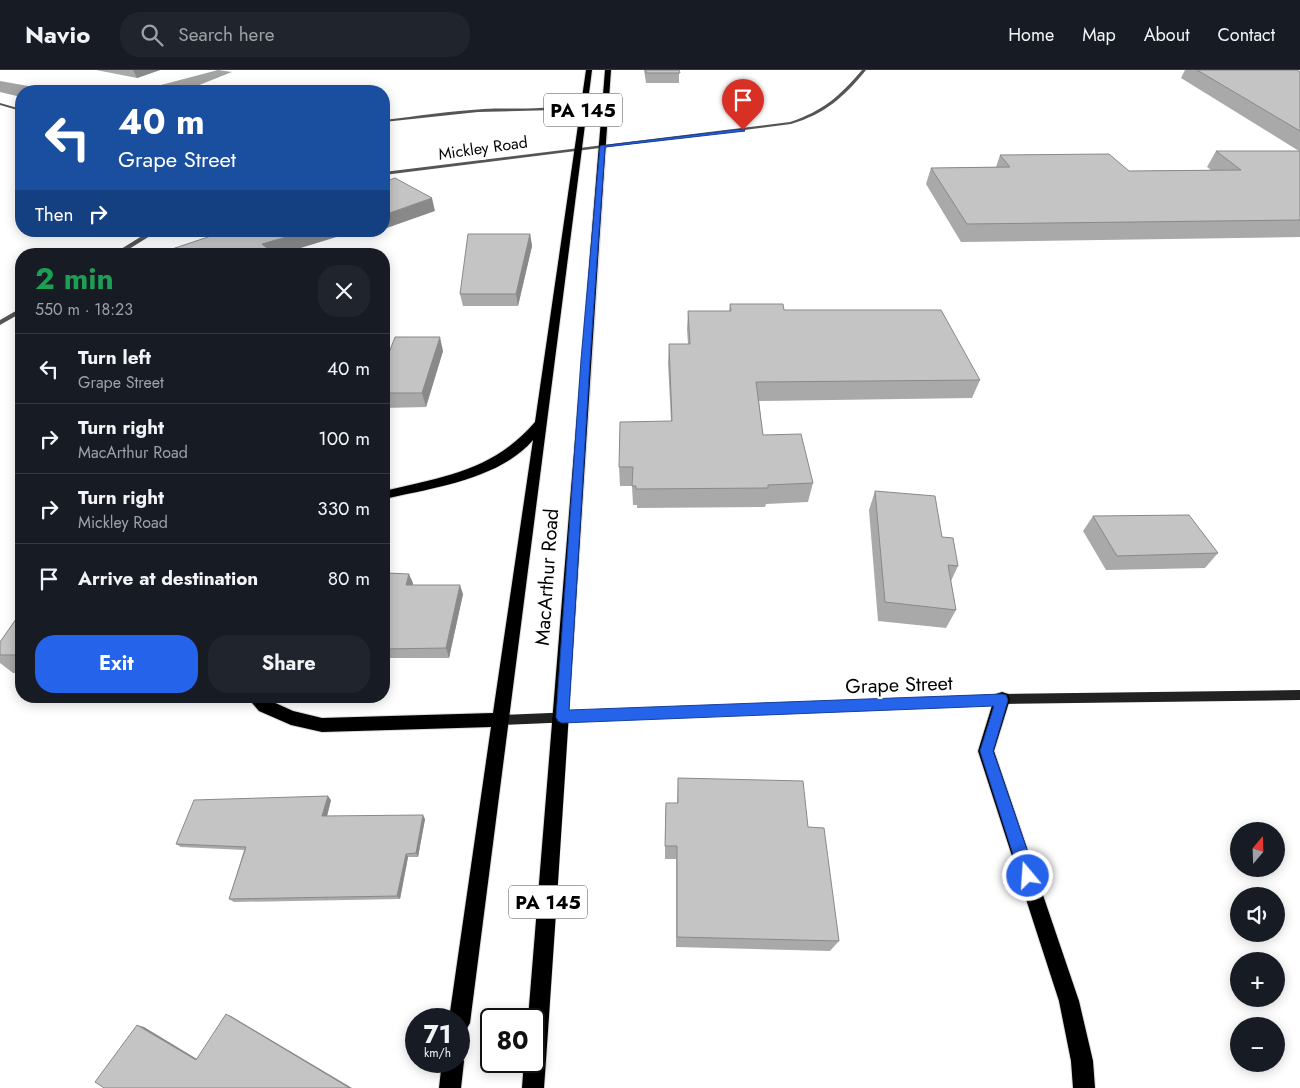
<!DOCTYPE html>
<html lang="en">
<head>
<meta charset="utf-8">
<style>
  body { margin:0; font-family:Jost,sans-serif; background:#20242c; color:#f1f3f6; height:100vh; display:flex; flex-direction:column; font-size:19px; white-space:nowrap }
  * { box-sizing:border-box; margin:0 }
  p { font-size:16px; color:#9ea1a6 }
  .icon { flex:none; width:28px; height:28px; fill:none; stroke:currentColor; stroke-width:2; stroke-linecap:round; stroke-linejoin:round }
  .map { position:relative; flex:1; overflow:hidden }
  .panel { position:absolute; left:15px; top:178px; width:375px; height:455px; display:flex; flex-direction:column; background:#171b24; border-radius:20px; box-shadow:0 2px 12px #0003 }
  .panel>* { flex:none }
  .hud { position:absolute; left:15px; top:15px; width:375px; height:152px; border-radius:20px; box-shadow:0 2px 12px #0003; background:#1a4fa0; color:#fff; overflow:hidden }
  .needle { width:32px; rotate:19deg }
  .controls { position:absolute; left:1230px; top:752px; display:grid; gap:10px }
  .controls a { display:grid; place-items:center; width:55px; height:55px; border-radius:50%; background:#171b24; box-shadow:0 2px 12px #0003; font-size:25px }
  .speed { position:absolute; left:405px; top:938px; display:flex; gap:10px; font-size:25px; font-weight:700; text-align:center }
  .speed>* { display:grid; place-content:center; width:65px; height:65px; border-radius:50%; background:#171b24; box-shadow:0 2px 12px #0003; line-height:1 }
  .speed small { font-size:12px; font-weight:400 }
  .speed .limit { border:2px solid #111; border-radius:8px; background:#fff; color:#111 }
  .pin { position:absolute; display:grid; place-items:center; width:42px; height:42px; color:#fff; margin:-51px -21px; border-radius:50% 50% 50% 0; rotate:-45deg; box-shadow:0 0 5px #0007 }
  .pin .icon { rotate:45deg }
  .me { position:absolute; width:55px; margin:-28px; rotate:342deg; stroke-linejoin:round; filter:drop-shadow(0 0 4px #0008) }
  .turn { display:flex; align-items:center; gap:18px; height:105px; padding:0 20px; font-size:22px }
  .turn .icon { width:65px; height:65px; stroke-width:2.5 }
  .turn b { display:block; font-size:35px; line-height:42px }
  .then { display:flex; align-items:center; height:48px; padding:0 20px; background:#0003; gap:10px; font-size:19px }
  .round { display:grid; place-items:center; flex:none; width:52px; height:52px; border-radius:20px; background:#20242c }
  .summary { display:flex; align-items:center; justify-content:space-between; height:85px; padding:0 20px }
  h1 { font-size:30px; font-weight:700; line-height:38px; color:#1e9e55 }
  .button { display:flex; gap:10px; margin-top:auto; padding:10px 20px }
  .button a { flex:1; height:58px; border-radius:20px; background:#2563eb; color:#fff; font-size:20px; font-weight:700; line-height:58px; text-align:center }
  .button a+a { background:#20242c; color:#f1f3f6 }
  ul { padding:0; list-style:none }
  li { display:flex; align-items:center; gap:15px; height:70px; padding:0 20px; border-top:1px solid #363941 }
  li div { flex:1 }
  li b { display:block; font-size:19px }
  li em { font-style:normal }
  header { display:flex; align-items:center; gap:30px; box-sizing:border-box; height:70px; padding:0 25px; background:#171b24; border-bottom:1px solid #363941 }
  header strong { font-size:24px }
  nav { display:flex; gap:28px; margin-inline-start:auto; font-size:18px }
  .search { width:350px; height:45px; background:#20242c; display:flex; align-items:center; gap:12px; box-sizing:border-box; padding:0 18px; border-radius:20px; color:#9ea1a6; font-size:19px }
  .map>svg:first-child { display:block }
  .water { fill:#a3a3a3 }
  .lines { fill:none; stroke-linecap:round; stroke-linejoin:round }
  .trunk-casing { stroke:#dbdbdb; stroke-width:2 }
  .minor { fill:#555; fill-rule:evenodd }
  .tertiary { fill:#555; fill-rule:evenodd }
  .secondary { fill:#222; fill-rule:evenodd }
  .trunk { fill:#000; fill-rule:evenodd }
  .wall { fill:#a9a9a9 }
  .shaded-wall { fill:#898989 }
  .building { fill:#c4c4c4; stroke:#898989 }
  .route { fill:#2563eb; stroke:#184099 }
  .labels { text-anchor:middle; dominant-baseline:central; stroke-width:5; stroke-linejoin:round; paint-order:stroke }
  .far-street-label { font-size:16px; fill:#000; stroke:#fff }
  .shield { fill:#fff; stroke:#4c4c4c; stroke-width:1 }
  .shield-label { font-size:19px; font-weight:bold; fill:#000 }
  .street-label { font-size:20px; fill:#000; stroke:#fff }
</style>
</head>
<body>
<header>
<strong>Navio</strong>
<div class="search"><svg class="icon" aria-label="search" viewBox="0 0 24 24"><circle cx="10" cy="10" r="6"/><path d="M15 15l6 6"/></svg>Search here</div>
<nav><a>Home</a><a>Map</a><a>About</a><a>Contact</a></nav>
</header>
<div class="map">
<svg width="1300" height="1018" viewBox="0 0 1300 1018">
  <rect width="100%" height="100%" fill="#fff"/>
  <g class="water">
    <path d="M218 0 232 2 184 21H138Z"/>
    <path d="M0 11 56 21H21V27L0 22Z"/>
  </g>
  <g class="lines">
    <g class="trunk-casing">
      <g id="trunk">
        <path d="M586 0H592L470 953 466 960 459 964V949H449L491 657 322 662 291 655 259 641 246 626H265L271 631 293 641 322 648 493 643 533 370C500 409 432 418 384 429V421C443 407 493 401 535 352Z"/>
        <path d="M605 0H611C587 339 568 679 544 1018H522L524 991H534V949H528Z"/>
        <path d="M1002 622 1008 624 1010 629 994 681 1079 931 1093 991 1095 1018H1073L1071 991 1059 931 978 681 994 629 996 624Z"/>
        <path d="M459 983 464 991 461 1018H439L442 991H459Z"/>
      </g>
    </g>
    <path class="minor" d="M583 27 587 28 576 34 559 39 573 42 584 48 582 50 556 40 478 42 384 52V50C417 46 451 41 484 39 518 37 553 43 583 27Z"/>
    <g class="tertiary">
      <path d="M862 0H866C844 27 825 44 791 54L384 105V102L790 52C823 41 840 26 862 0Z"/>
      <path d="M0 33 21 39V41L0 35Z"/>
      <path d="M150 161H158L121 184H113Z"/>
      <path d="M21 238V243L0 255V250Z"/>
    </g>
    <path class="secondary" d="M1300 620V630L1002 634 501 655 497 654 495 650 497 646 501 645 1002 624Z"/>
    <use href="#trunk" class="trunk"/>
  </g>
  <g class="wall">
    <path d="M96 0H160L137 8Z"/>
    <path d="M644 0H679V13H646Z"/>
    <path d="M1185 0H1297L1300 2V167L961 172 926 114 931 98 996 97 1000 85 1129 101 1211 100 1207 97 1216 81H1299L1181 8Z"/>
    <path d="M530 164 532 176 518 236H463L460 224Z"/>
    <path d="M730 234 784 240 980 310 972 328 759 331 763 365 813 413 808 432 766 434 765 437 637 438V435H633L632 416H620L619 397 671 351 668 293 669 274H688L687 259 688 241H729Z"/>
    <path d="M443 281 426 337 384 338V296Z"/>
    <path d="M875 421 942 467 958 496 951 511 956 540 946 558 878 551 869 440Z"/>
    <path d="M1093 446 1218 483 1205 498 1106 500 1083 461Z"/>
    <path d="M413 513V515L463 524 449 588H384V515Z"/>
    <path d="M21 542V603H13L0 593V572Z"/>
    <path d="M678 708 808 757 839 871 830 881 676 877V789H665V747L666 733H677Z"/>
    <path d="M331 730 327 746 425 749 418 787H408L400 829 234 832 229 829 244 780 181 777 176 774Z"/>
  </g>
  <g class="shaded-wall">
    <path d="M133 0H160L137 8Z"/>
    <path d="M432 128 435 141 384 159V145Z"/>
    <path d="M307 161H356L281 184H266L262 174Z"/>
    <path d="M530 164 532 176 518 236 516 224Z"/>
    <path d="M440 267 443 281 426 337 422 323Z"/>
    <path d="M409 504 413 513 410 525 406 515Z"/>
    <path d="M460 515 463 524 449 588 446 578Z"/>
    <path d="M328 726 331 730 326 750 322 746Z"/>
    <path d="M423 745 425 749 418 787 416 783Z"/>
    <path d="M406 784 408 787 400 829 397 826Z"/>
    <path d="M226 944 231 946 352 1018H348Z"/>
    <path d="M137 955 144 957 202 992 196 990Z"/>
  </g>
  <g class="building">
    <path d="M646 0H679L680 3H646Z"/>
    <path d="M1197 0H1297L1300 2V61Z"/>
    <path d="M1216 81H1300V150L967 154 931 98 1010 97 1000 85 1109 84 1129 101 1241 100Z"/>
    <path d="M395 108 432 128 384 145V112Z"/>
    <path d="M226 161H307L262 174 274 184H173L169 180Z"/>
    <path d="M468 164H530L516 224H460Z"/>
    <path d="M730 234H783L784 240H941L980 310 756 312 763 365 801 364 813 413 768 415V418L636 419V416H632L633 397H619L620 352 672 351 669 274H690L688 241H731Z"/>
    <path d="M395 267H440L422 323H384V296Z"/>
    <path d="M875 421 935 426 942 467 953 468 958 496 948 495 956 540 885 532Z"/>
    <path d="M1189 445 1218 483 1117 486 1093 446Z"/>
    <path d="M387 503 409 504 406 515H460L446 578 384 579V515Z"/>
    <path d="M21 542V585H0V572Z"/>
    <path d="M678 708 803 711 808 757 824 758 839 871 677 867V776H665L666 733H678Z"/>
    <path d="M328 726 322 746 423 745 416 783 406 784 397 826 229 829 246 777 176 774 194 730Z"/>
    <path d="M226 944 348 1017V1018H104L95 1012 137 955 196 990Z"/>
  </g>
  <path class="route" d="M743 59 745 61 605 77 590 290 569 640 1002 624 1006 625 1008 630 993 681 1036 806 1033 811 1028 814 1022 811 1020 806 980 681 994 636 562 653 558 651 556 647 581 290 600 76Z"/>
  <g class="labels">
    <g class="far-street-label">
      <text transform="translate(483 78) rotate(-8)">Mickley Road</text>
    </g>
    <g class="shield">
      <rect x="544" y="23.5" width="78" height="33" rx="4"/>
      <rect x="509" y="815.5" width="78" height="33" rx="4"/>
    </g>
    <g class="shield-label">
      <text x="583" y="40">PA 145</text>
      <text x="548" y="832">PA 145</text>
    </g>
    <g class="street-label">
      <text transform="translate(547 507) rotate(-86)">MacArthur Road</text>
      <text transform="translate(899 615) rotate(-2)">Grape Street</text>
    </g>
  </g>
</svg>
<div class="controls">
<a><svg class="needle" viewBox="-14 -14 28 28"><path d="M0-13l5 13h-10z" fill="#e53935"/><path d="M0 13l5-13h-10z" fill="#9ea1a6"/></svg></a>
<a><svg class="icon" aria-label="sound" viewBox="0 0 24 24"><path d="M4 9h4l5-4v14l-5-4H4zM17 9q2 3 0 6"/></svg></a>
<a>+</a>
<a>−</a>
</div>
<div class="speed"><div>71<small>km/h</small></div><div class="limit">80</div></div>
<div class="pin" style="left:743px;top:60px;background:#d93025"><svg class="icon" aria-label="arrive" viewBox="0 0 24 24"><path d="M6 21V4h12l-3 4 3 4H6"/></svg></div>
<svg class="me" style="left:1028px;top:806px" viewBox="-20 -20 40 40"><circle r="17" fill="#2563eb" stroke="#fff" stroke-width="3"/><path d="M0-11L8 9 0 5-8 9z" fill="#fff"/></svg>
<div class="hud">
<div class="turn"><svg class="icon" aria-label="left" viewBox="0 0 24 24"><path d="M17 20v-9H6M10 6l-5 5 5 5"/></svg><div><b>40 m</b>Grape Street</div></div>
<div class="then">Then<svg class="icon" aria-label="right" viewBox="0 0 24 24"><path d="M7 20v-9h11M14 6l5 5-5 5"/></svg></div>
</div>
<section class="panel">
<div class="summary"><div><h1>2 min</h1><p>550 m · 18:23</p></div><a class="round"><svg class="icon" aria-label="close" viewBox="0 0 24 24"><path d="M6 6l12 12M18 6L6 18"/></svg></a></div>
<ul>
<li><svg class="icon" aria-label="left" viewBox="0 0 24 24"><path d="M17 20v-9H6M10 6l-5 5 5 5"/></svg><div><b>Turn left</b><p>Grape Street</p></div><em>40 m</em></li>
<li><svg class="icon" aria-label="right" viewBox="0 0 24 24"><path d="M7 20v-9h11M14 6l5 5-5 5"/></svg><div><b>Turn right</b><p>MacArthur Road</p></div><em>100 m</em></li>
<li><svg class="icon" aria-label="right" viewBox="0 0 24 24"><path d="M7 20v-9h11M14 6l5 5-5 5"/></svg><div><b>Turn right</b><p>Mickley Road</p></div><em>330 m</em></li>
<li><svg class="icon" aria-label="arrive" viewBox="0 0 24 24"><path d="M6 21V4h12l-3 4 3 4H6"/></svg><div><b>Arrive at destination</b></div><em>80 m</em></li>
</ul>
<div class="button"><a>Exit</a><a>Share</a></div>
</section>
</div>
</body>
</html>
